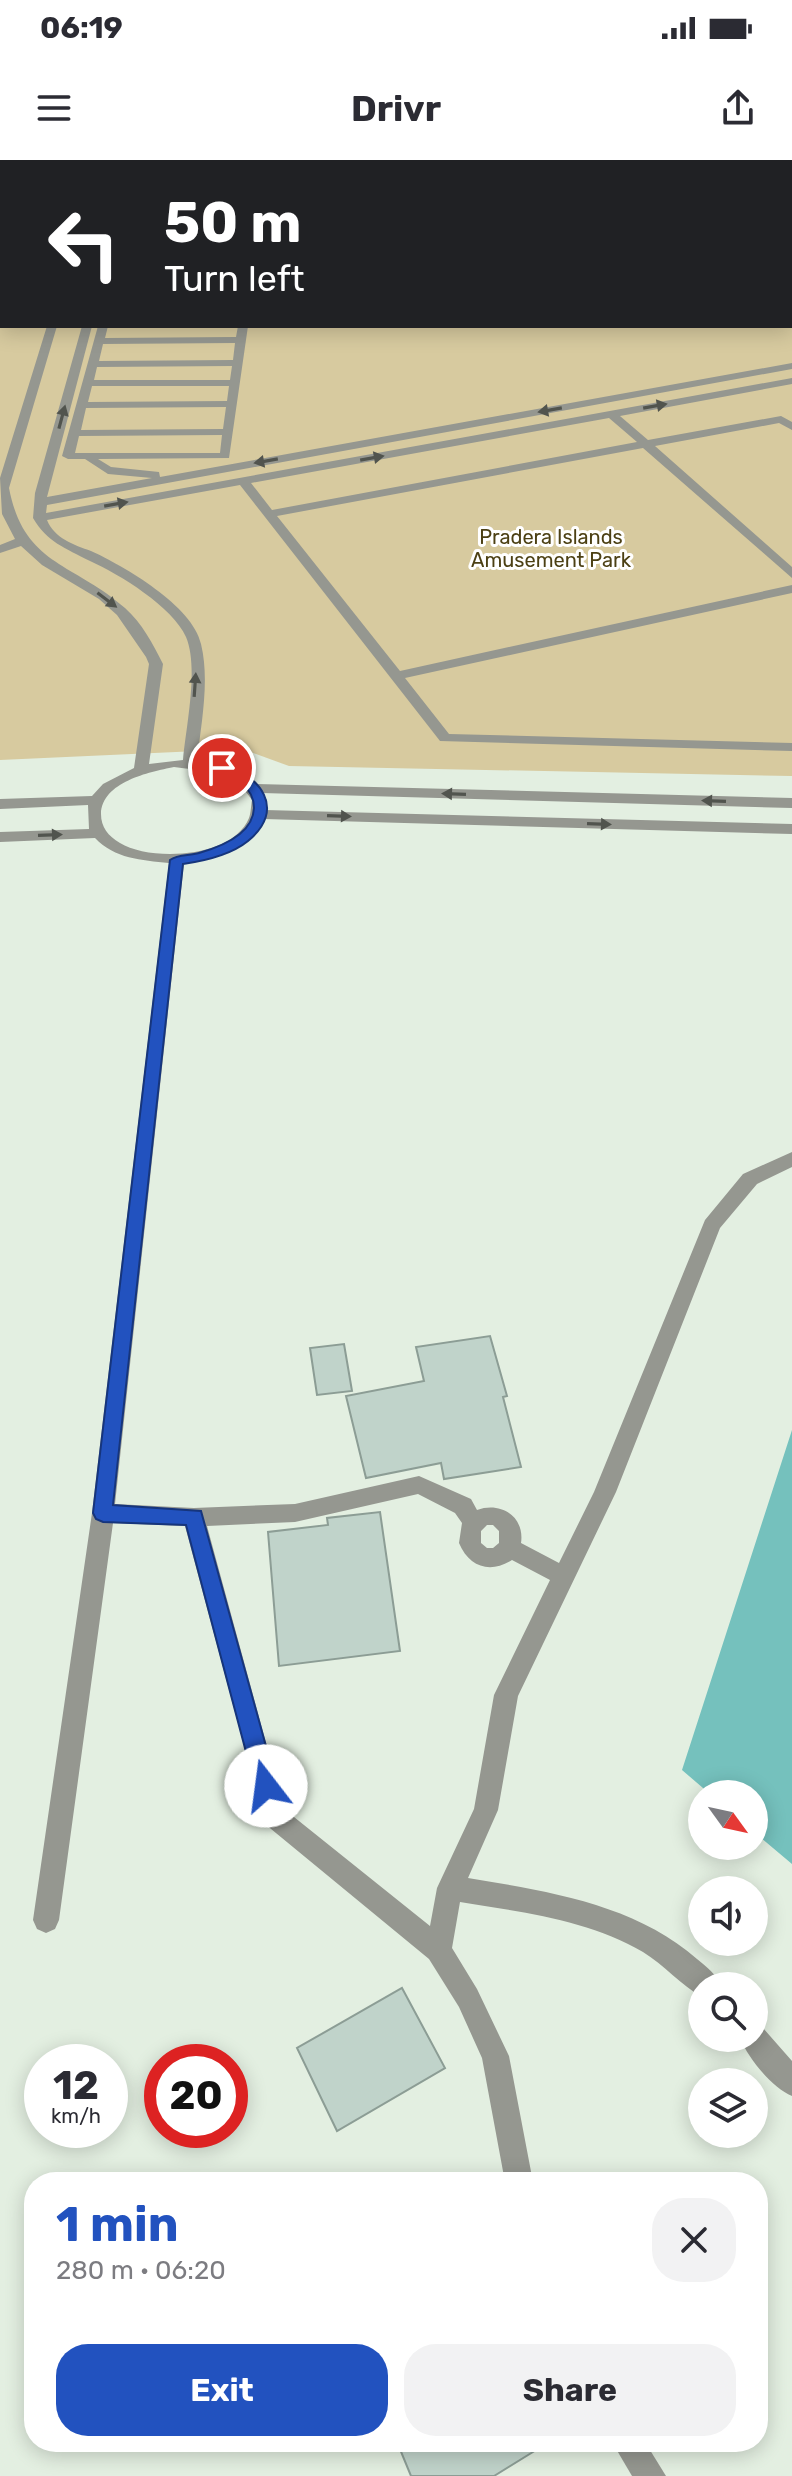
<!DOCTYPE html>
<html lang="en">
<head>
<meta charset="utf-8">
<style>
  body { margin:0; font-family:Rubik,sans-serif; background:#f2f2f3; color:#2b2b33; height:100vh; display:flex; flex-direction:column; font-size:30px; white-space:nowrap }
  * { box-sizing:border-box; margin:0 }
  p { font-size:26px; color:#7c7c81 }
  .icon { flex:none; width:44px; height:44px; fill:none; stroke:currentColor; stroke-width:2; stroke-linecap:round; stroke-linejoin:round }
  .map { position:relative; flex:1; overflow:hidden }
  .panel { position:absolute; left:24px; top:2012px; width:744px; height:280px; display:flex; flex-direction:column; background:#fff; border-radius:32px; box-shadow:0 4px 20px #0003 }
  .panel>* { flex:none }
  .top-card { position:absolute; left:0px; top:0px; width:792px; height:168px; box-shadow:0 4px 20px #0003; background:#202124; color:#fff; overflow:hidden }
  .needle { width:52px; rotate:123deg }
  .tools { position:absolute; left:688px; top:1620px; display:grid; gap:16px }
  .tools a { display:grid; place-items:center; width:80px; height:80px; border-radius:50%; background:#fff; box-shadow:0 4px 20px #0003; font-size:40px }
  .speed { position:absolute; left:24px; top:1884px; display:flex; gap:16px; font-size:40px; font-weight:700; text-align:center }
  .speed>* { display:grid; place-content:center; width:104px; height:104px; border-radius:50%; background:#fff; box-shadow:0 4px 20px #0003; line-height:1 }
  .speed small { font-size:20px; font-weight:400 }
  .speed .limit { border:12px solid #d22; background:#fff; color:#111 }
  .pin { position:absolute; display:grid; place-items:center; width:68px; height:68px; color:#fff; margin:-34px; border:4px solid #fff; border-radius:50%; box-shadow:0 2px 8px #0007 }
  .me { position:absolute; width:88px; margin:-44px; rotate:345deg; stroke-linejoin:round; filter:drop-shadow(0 0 6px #0008) }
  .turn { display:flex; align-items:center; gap:28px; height:168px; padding:0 32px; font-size:36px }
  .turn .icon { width:104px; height:104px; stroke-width:2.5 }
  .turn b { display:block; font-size:56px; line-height:68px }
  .round { display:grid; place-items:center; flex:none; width:84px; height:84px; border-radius:32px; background:#f2f2f3 }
  .head { display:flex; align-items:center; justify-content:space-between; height:136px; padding:0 32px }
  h1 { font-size:48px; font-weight:700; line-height:60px; color:#2252bf }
  .primary-button { display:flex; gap:16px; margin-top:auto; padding:16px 32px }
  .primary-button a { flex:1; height:92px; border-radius:32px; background:#2252bf; color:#fff; font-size:32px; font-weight:700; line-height:92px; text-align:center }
  .primary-button a+a { background:#f2f2f3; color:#2b2b33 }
  .status { display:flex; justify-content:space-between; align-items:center; height:56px; padding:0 40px; background:#fff; direction:ltr }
  .status svg { height:22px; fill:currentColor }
  header { display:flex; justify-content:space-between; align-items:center; height:104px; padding:0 32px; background:#fff; font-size:36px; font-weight:700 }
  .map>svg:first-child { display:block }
  .green { fill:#d7ca9f; fill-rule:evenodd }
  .water { fill:#75c1bd }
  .building { fill:#c0d3ca; stroke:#8c9d95; stroke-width:2 }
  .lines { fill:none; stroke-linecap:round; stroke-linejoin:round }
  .minor { fill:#959790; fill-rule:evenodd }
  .oneway { fill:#51544e }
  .route { fill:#2252bf; stroke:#16357c; stroke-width:2 }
  .labels { text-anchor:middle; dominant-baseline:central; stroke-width:6; stroke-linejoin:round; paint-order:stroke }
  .far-park-label { font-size:20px; fill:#4c4014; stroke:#fff }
</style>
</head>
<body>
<div class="status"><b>06:19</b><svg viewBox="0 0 49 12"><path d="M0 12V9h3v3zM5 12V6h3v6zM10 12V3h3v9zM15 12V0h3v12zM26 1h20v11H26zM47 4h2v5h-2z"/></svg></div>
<header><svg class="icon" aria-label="menu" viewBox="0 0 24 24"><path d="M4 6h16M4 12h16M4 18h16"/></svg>Drivr<svg class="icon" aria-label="share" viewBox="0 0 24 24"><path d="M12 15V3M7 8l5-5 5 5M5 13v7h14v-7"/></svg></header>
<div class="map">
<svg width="792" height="2316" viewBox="0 0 792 2316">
  <rect width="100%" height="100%" fill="#e3efe1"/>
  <path class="green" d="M0 0H792V616L289 606 242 589 0 600ZM2 2H790V166H2Z"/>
  <path class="water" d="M792 1270V1704L754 1672V1634H710L682 1610Z"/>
  <g class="building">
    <path d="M490 1176 507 1236 503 1237 521 1307 444 1319 441 1303 366 1318 346 1236 424 1221 416 1187Z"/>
    <path d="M344 1184 352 1231 317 1235 310 1188Z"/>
    <path d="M380 1352 400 1491 279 1506 268 1372 328 1365 327 1358Z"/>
    <path d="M402 1828 445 1908 337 1971 297 1888Z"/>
    <path d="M397 2282H549L494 2316H411Z"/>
  </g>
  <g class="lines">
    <g class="minor">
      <rect x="204" y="0" width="8" height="2"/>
      <rect x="261" y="0" width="8" height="2"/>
      <path d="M47 166H57L9 328C24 406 73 402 125 448 142 463 153 484 163 504L149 604 183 600C186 566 199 508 186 477 173 447 119 414 90 401 65 388 47 382 33 358L35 333 82 166H92L47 337 152 318 108 314 85 299H68L62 296 98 166H108L105 178 236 177 238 166H248L229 298 98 299 111 307 159 312 160 317 792 203V209L47 345 46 353 792 218V224L620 256 648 280 781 256 792 262V270L779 263 655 286 792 407V418L643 288 277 356 400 511 792 425V433L405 518 449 574 792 583V591L440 581 240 325 47 360C54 378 74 385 91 391 124 406 193 446 201 484 210 521 201 564 197 601 217 603 244 607 257 624L792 638V648L262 633 267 640 265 650 792 664V674L264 659C246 689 218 697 184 703L115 1344 194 1348 295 1344 419 1316 471 1339 477 1350C501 1341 525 1357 521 1383L559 1403 594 1332 705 1060 743 1014 792 992V1007L757 1024 720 1068 616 1332 518 1536 498 1650 468 1718C546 1731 635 1744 697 1799 707 1807 716 1814 721 1826H702V1837C681 1825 664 1805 643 1792 589 1760 521 1752 460 1742L452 1788 477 1829 509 1896 533 2022H505L482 1898 459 1847 429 1799 265 1664 185 1366 113 1363 59 1760 55 1769 46 1773 37 1769 33 1760 92 1353 169 703C141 700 115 699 95 678L0 682V672L89 669 88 645 0 649V639L92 636 103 624 134 608 149 504 146 497 117 455 99 439 42 405 21 386 0 393V385L15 379 2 354 0 318ZM235 183 233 200 99 201 103 184ZM232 206 230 220H94L97 207ZM92 226H229L227 241 88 242ZM226 247 223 269 81 270 86 248ZM609 258 637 282 272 350 251 323ZM222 275 220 293H75L79 276ZM174 607C205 611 234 611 252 640 251 645 251 653 249 658 233 698 151 702 120 683 108 676 101 667 101 654 102 622 149 612 174 607ZM418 1334 455 1353 462 1363 459 1383C469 1407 490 1414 512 1400L550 1420 494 1535 474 1649 437 1728 430 1766 284 1649 207 1366 295 1362ZM487 1365H493L499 1371V1383L493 1388H487L481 1383V1371Z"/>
      <path d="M754 1865 763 1868 792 1901V1936C772 1928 748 1898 740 1878H754Z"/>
      <path d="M612 2282H645L666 2316H632Z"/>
    </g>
  </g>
  <defs><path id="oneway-solid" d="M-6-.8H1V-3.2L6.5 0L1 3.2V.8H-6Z" transform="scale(2)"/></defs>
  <g class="oneway">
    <use href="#oneway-solid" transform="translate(655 246) rotate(-10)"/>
    <use href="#oneway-solid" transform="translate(550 250) rotate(170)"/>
    <use href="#oneway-solid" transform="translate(62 257) rotate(-75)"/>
    <use href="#oneway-solid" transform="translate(372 298) rotate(-10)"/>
    <use href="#oneway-solid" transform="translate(266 301) rotate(170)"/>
    <use href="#oneway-solid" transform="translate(116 344) rotate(-10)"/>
    <use href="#oneway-solid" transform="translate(107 440) rotate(37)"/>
    <use href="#oneway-solid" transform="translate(195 525) rotate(-86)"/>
    <use href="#oneway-solid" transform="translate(454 634) rotate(-178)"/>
    <use href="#oneway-solid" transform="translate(714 641) rotate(-178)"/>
    <use href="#oneway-solid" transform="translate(339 656) rotate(2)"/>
    <use href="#oneway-solid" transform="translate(599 664) rotate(2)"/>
    <use href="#oneway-solid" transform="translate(50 675) rotate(-2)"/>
  </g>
  <path class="route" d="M222 604C260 615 287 649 248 681 232 694 204 701 183 704L113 1345 201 1351 277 1626 274 1634 266 1637 258 1634 255 1626 186 1365 103 1362 96 1359 93 1353 170 700C178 694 189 696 199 693 220 687 253 674 254 648 254 626 234 618 217 611V605Z"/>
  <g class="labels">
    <g class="far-park-label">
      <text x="551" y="377">Pradera Islands<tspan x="551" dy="23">Amusement Park</tspan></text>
    </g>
  </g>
</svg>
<div class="tools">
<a><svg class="needle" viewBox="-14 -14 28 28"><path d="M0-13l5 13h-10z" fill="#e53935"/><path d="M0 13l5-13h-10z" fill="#7c7c81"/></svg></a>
<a><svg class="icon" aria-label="sound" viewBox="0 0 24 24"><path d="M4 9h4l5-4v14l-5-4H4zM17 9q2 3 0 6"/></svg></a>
<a><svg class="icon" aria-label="search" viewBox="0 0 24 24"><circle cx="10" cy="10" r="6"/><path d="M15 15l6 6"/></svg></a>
<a><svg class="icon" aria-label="layers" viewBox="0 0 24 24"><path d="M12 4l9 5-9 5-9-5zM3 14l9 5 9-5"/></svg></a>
</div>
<div class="speed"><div>12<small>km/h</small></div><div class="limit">20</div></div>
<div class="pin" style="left:222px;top:608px;background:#d93025"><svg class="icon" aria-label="arrive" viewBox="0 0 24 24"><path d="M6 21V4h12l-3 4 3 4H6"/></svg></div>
<svg class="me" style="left:266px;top:1626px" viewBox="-20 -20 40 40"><circle r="19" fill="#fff"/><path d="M0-13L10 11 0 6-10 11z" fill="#2252bf"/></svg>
<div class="top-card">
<div class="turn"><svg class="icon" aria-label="left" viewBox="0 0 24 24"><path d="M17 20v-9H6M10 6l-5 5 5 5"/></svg><div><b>50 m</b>Turn left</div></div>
</div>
<section class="panel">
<div class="head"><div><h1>1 min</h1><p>280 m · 06:20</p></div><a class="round"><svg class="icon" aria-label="close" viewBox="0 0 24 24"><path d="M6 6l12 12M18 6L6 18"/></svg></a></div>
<div class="primary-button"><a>Exit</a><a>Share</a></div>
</section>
</div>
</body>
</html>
